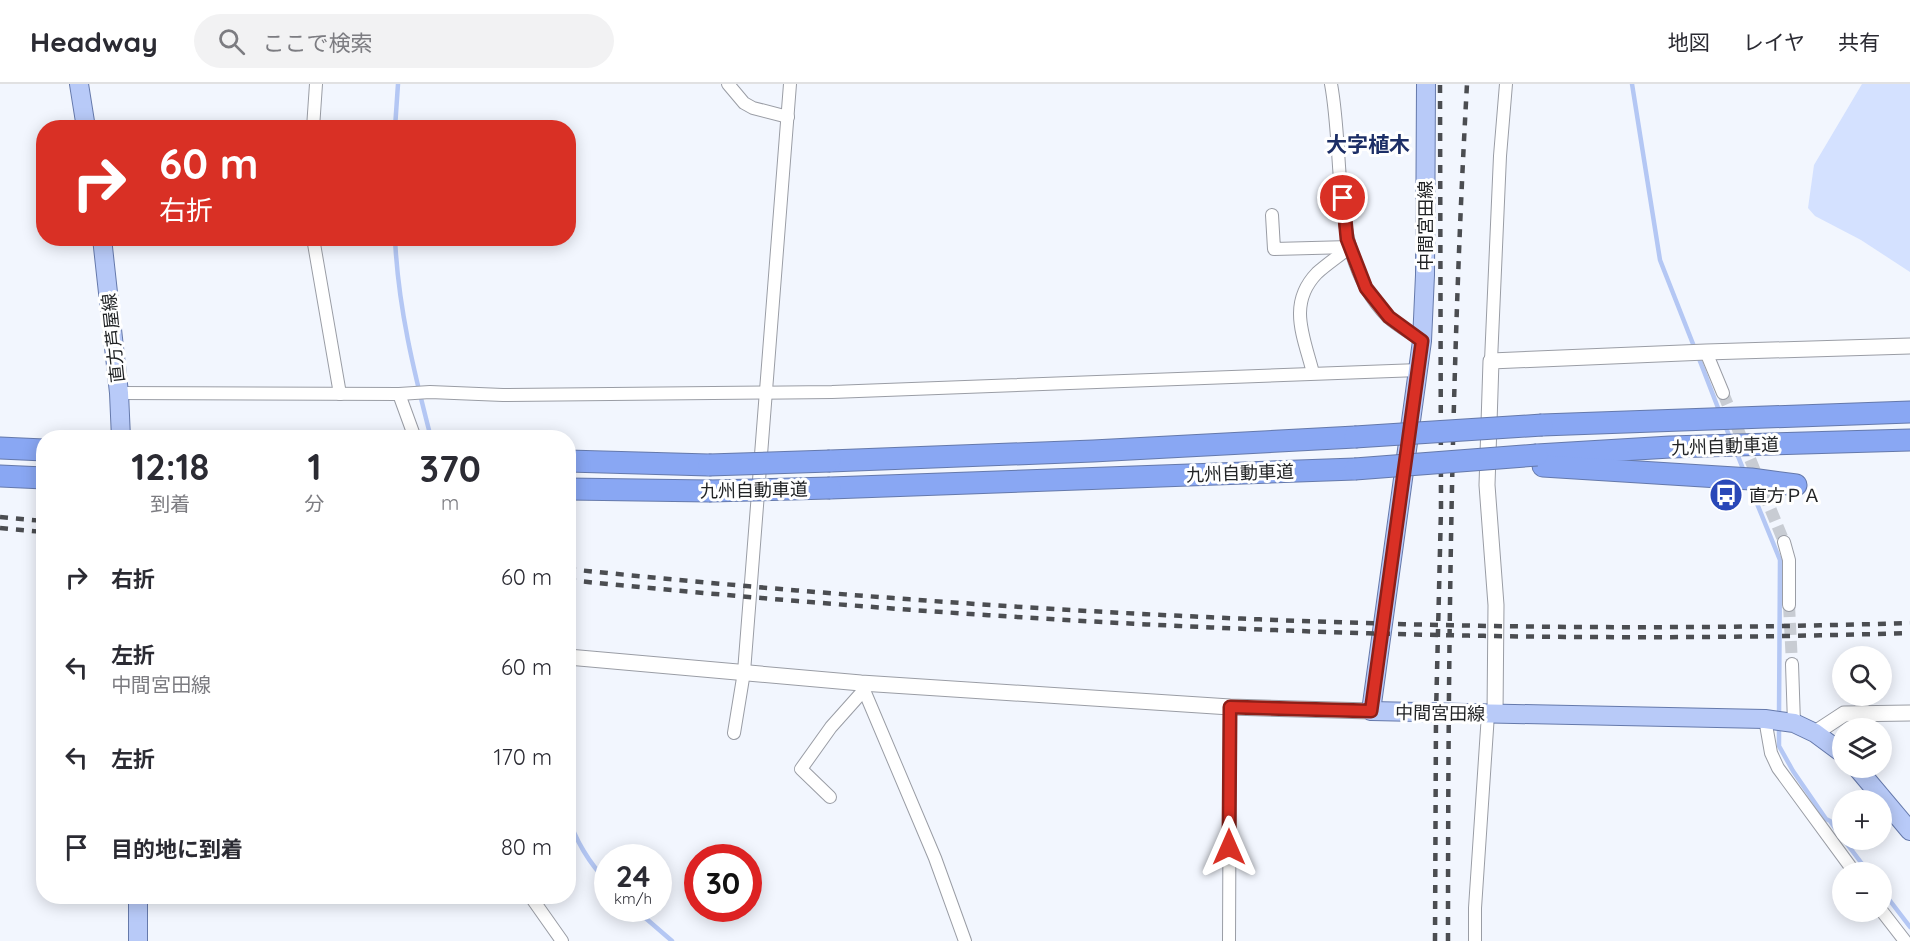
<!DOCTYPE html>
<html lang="ja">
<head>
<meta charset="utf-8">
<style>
  body { margin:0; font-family:Quicksand,"Noto Sans JP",sans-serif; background:#f2f2f3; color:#2b2b33; height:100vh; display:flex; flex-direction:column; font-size:22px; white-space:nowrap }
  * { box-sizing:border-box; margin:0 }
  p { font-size:20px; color:#7c7c81 }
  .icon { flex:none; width:33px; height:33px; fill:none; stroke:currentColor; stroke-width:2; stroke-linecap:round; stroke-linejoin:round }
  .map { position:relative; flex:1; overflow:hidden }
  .side { position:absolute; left:36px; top:346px; width:540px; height:474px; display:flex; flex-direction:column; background:#fff; border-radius:24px; box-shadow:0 3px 15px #0003 }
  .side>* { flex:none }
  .banner { position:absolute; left:36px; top:36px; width:540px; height:126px; border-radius:24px; box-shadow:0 3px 15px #0003; background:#d93025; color:#fff; overflow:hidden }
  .tools { position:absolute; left:1832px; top:562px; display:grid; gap:12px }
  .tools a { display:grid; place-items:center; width:60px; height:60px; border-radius:50%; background:#fff; box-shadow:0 3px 15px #0003; font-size:30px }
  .speed { position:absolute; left:594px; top:760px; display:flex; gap:12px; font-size:30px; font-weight:700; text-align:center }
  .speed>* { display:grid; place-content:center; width:78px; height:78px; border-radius:50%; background:#fff; box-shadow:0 3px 15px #0003; line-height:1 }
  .speed small { font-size:15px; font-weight:400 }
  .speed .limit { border:9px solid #d22; background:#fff; color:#111 }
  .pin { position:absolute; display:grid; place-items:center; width:51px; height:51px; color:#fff; margin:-26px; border:3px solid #fff; border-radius:50%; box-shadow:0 2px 6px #0007 }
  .me { position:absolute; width:66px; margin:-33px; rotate:0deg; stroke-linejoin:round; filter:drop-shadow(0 0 4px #0008) }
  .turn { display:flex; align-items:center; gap:21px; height:126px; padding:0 24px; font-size:27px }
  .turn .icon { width:78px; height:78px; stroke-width:2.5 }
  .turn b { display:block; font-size:42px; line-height:51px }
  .eta { display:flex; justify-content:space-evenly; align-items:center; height:102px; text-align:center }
  .eta b { font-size:36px; font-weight:700; line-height:42px }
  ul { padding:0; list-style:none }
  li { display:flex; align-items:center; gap:18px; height:90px; padding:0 24px }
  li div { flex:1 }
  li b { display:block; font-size:22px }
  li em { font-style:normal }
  header { display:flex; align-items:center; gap:36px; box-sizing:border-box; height:84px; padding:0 30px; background:#fff; border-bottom:2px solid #e1e1e2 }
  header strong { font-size:28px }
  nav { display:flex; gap:33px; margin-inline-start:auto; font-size:21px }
  .search { width:420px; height:54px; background:#f2f2f3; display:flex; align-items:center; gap:15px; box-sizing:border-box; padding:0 21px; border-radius:33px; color:#7c7c81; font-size:22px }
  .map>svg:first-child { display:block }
  .green { fill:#d4e1ff }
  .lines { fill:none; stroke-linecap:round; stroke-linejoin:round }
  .stream { stroke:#b4c7f4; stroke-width:4.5 }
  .minor-tunnel { stroke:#c8ccd3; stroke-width:12; stroke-dasharray:12 6; stroke-linecap:butt }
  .minor-casing { stroke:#9a9da5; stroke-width:14 }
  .tertiary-casing { stroke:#9a9da5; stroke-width:17 }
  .primary-casing { stroke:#6579ab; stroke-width:20 }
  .motorway-casing { stroke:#6579ab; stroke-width:23 }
  .minor { stroke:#fff; stroke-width:12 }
  .tertiary { stroke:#fff; stroke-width:15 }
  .primary { stroke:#b8caf8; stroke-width:18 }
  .motorway { stroke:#89a7f3; stroke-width:21 }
  .rail { stroke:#4b4d51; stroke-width:4.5; stroke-dasharray:8 8; stroke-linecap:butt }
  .motorway-bridge-casing { stroke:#6579ab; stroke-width:23; stroke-linecap:butt }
  .motorway-bridge { stroke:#89a7f3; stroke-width:21 }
  .route-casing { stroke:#8d1f18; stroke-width:15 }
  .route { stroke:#d93025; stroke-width:10 }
  .labels { text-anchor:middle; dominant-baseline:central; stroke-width:6; stroke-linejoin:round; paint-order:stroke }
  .street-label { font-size:18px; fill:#222426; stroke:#fff }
  .poi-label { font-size:18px; fill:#222426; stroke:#fff; text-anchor:start }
  .quarter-label { font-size:21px; font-weight:bold; fill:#1c2e66; stroke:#fff }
</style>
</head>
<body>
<header>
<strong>Headway</strong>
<div class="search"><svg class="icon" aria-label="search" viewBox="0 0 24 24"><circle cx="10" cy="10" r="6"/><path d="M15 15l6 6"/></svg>ここで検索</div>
<nav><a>地図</a><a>レイヤ</a><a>共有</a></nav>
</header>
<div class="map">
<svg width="1910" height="857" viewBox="0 0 1910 857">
  <rect width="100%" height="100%" fill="#f2f6fe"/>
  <path class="green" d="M1862 0H1910V188L1861 156 1815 132 1808 124 1814 81Z"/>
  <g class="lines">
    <g class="stream">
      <path d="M1632 0 1660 176 1695 265"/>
      <path d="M395 44 398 0"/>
      <path d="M395 154C398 223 414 288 431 354"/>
      <path d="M1698 272 1720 329"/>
      <path d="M1724 339 1731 356"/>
      <path d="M1736 367 1745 390"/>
      <path d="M1749 400 1780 476 1779 632"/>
      <path d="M1779 640V662L1793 687 1826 735 1830 737 1842 754"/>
      <path d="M568 731C574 754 590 781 608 798"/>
      <path d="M1844 756 1869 789"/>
      <path d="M1881 805 1910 843"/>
      <path d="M635 825 672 857"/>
    </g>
    <g class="minor-tunnel">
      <path d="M1723 309 1784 458"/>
      <path d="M1789 521 1792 580"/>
    </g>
    <g class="minor-casing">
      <g id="minor">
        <path d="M728 0 744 19 753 24 788 33"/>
        <path d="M1331 0C1345 75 1329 174 1388 233 1398 242 1411 249 1422 257"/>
        <path d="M313 44 316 0"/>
        <path d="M1272 131 1274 165 1350 163"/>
        <path d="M313 154 340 310"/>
        <path d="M1706 268 1723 309"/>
        <path d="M1491 277 1500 72 1506 0"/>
        <path d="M1313 289C1304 253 1287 220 1317 189 1327 180 1339 172 1350 163"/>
        <path d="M119 309 399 310 430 308 503 311 832 308 1419 286"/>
        <path d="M399 310 415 354"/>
        <path d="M1784 458 1789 476V521"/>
        <path d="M1792 580 1794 639"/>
        <path d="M861 599 935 774 965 857"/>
        <path d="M1765 635 1771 669 1778 684 1855 789"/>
        <path d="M734 649 744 588 790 0"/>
        <path d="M830 713 801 685 831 643 864 606"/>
        <path d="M531 813 562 857"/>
        <path d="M1881 826 1905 857"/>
        <path d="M1229 857 1230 623"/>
        <path d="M1475 857V824L1488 630"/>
      </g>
    </g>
    <g class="tertiary-casing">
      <g id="tertiary">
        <path d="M568 573 861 599 1230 623 1371 627"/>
        <path d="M1495 630 1496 521 1487 401 1491 277 1706 268 1910 262"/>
        <path d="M1815 649 1844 630 1910 629"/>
      </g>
    </g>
    <g class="primary-casing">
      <g id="primary">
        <path d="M79 0 86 44"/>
        <path d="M1426 0 1425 191 1422 257 1371 627 1765 635 1794 639 1815 649 1842 669"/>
        <path d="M102 154 119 309 121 354"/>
        <path d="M1857 684 1910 747"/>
        <path d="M138 857V813"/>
      </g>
    </g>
    <g class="motorway-casing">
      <g id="motorway">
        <path d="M1542 341 1910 328"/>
        <path d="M0 364 44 366"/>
        <path d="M1537 371 1670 363 1910 356"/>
        <path d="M568 377 709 381"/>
        <path d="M830 377 1093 367 1355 353"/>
        <path d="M1543 382 1751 395 1796 401"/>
        <path d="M0 392 44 394"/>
        <path d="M830 404 1355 385"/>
        <path d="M568 405 709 407"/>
      </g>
    </g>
    <use href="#minor" class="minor"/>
    <use href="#tertiary" class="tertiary"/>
    <use href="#primary" class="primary"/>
    <use href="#motorway" class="motorway"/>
    <g class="rail">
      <path d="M0 433 44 437"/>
      <path d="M0 444 44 448"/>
      <path d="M568 485C1014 531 1462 553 1910 539"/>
      <path d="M568 496C1014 541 1462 563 1910 549"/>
      <path d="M1435 857 1436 630 1441 425 1440 0"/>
      <path d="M1448 857C1448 571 1451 285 1467 0"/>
    </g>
    <g class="motorway-bridge-casing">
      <g id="motorway-bridge">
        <path d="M1355 353 1542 341"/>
        <path d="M709 381 830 377"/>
        <path d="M1355 385 1537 371"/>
        <path d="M709 407 830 404"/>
      </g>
    </g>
    <use href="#motorway-bridge" class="motorway-bridge"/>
  </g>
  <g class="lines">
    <g class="route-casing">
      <path id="route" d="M1229 763 1230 623 1371 627 1422 257 1389 233 1366 204 1347 155 1343 114"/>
    </g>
    <use href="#route" class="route"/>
  </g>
  <defs>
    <g id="bus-disc" transform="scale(1.725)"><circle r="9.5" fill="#2a48b8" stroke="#fff"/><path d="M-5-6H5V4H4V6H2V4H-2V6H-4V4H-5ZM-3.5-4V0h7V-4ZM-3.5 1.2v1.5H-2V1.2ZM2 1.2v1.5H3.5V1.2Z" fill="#fff"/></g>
  </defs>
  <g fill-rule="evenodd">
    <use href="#bus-disc" x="1726" y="411"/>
  </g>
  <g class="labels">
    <g class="street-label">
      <text transform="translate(1425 142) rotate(-90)">中間宮田線</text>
      <text transform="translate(113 254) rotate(-96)">直方芦屋線</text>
      <text transform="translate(1725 362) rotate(-2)">九州自動車道</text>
      <text transform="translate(1240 389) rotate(-2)">九州自動車道</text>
      <text transform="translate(754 406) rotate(-1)">九州自動車道</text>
      <text transform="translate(1440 629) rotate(1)">中間宮田線</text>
    </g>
    <g class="poi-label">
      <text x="1749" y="411">直方ＰＡ</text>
    </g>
    <g class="quarter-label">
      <text x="1368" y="60">大字植木</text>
    </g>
  </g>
</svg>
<div class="tools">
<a><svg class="icon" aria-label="search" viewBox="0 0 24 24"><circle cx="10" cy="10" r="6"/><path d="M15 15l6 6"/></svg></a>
<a><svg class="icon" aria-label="layers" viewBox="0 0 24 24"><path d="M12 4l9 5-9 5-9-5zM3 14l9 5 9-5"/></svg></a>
<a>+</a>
<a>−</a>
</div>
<div class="speed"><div>24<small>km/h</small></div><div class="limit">30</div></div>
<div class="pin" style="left:1343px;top:114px;background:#d93025"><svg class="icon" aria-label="arrive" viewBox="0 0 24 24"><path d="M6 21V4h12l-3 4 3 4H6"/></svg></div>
<svg class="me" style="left:1229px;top:763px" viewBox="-20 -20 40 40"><path d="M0-17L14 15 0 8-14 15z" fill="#d93025" stroke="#fff" stroke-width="4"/></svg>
<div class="banner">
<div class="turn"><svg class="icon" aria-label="right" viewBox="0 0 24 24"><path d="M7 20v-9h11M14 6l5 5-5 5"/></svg><div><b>60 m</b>右折</div></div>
</div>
<section class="side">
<div class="eta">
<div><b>12:18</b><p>到着</p></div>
<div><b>1</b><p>分</p></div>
<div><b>370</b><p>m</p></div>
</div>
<ul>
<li><svg class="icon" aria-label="right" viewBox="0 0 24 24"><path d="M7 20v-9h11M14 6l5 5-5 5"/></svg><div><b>右折</b></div><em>60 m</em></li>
<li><svg class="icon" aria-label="left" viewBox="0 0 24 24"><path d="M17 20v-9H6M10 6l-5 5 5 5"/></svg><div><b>左折</b><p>中間宮田線</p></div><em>60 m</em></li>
<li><svg class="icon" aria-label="left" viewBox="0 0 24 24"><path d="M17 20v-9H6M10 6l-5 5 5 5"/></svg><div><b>左折</b></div><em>170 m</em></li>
<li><svg class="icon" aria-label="arrive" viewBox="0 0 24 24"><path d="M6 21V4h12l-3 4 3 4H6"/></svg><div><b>目的地に到着</b></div><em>80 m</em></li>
</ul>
</section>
</div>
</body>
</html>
